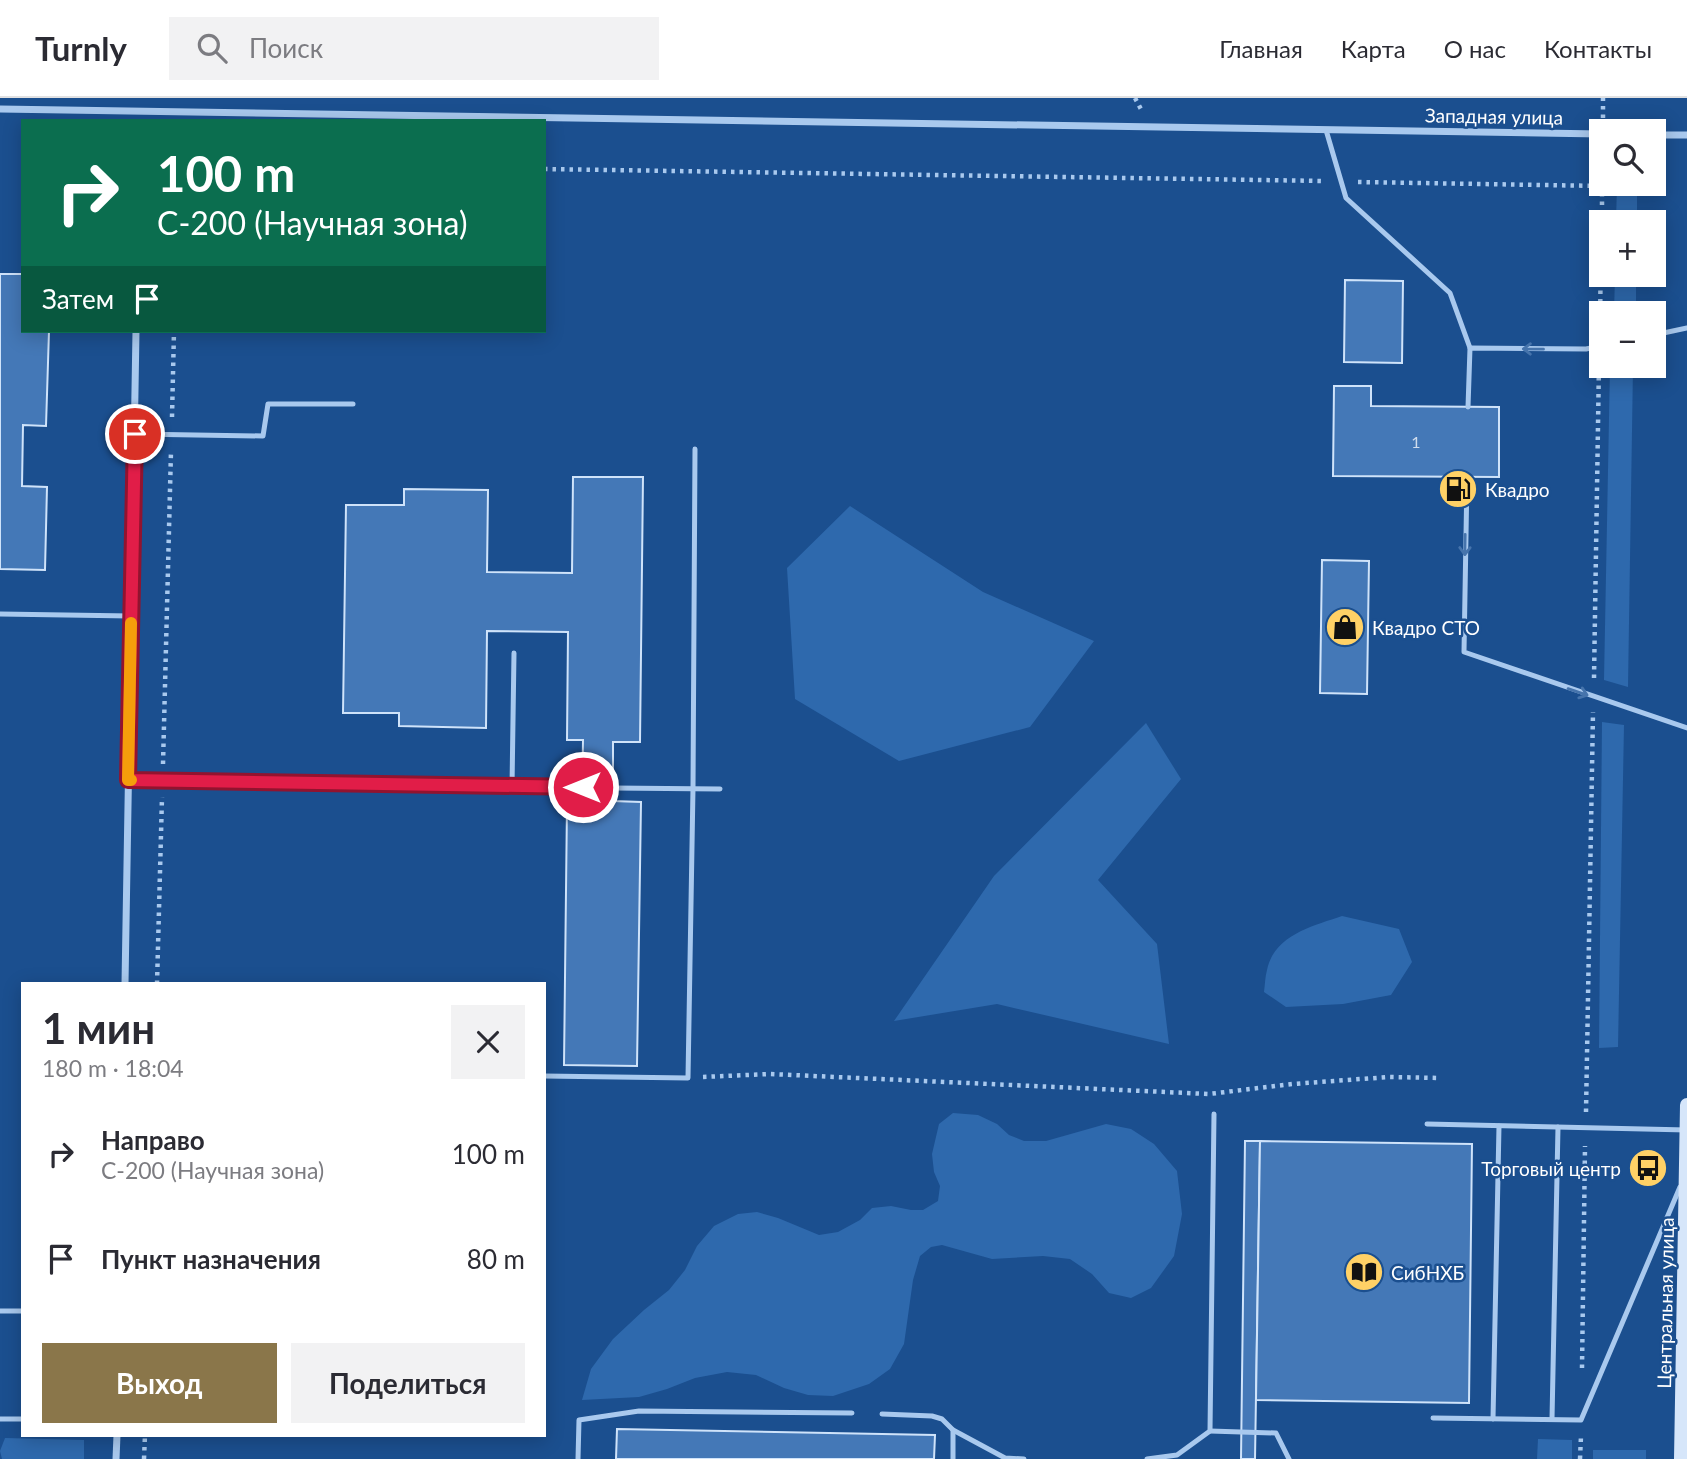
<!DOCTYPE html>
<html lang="ru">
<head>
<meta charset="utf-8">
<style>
  body { margin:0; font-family:Lato,sans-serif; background:#f2f2f3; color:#2b2b33; height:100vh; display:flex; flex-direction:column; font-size:26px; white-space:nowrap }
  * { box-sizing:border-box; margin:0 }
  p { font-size:23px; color:#7c7c81 }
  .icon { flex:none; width:38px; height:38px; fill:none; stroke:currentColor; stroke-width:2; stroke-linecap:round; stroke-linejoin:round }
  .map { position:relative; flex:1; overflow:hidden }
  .sheet { position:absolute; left:21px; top:884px; width:525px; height:455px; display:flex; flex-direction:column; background:#fff; border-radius:0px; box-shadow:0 4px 18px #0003 }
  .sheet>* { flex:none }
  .banner { position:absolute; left:21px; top:21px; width:525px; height:214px; border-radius:0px; box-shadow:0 4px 18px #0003; background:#0b6e4f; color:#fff; overflow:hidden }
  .tools { position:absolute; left:1589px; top:21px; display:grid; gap:14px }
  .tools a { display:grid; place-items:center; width:77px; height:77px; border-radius:0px; background:#fff; box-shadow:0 4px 18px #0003; font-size:35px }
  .pin { position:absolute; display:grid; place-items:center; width:60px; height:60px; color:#fff; margin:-30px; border:4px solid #fff; border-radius:50%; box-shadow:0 2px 7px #0007 }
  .me { position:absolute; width:77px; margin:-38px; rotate:270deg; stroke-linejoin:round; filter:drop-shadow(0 0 5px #0008) }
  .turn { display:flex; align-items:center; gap:24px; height:147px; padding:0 21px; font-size:32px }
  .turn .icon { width:91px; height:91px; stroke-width:2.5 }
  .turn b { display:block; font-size:49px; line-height:60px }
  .then { display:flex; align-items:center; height:66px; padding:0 21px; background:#0003; gap:14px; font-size:26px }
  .round { display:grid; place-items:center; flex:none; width:74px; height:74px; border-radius:0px; background:#f2f2f3 }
  .head { display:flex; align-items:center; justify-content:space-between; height:119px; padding:0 21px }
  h1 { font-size:42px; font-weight:700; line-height:52px }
  .button { display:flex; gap:14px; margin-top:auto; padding:14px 21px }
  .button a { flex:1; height:80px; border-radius:0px; background:#8a764a; color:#fff; font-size:28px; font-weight:700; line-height:80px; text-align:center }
  .button a+a { background:#f2f2f3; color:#2b2b33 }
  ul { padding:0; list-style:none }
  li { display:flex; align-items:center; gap:21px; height:105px; padding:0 21px }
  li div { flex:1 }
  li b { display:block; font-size:26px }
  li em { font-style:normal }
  header { display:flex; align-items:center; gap:42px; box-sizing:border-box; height:98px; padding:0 35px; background:#fff; border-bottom:2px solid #e1e1e2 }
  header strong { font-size:33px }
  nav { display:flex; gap:38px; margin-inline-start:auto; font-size:24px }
  .search { width:490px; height:63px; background:#f2f2f3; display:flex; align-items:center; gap:18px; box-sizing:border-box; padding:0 24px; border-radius:0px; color:#7c7c81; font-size:26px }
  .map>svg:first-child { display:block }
  .green { fill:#2e69ad }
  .building { fill:#4478b7; stroke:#cfe3fa; stroke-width:2 }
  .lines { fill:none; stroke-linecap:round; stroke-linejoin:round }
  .path { stroke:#a9c9ee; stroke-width:4.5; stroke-dasharray:3.5 5; stroke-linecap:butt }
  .lane { stroke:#a9c9ee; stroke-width:5 }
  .street { stroke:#a9c9ee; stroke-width:7 }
  .secondary { stroke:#d6e6fa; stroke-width:14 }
  .oneway { stroke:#4674ac }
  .route-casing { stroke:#92132f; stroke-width:18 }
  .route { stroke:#e11d48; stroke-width:12 }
  .slow { stroke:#f59e0b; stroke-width:12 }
  .labels { text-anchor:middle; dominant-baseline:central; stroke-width:5; stroke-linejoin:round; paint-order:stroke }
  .number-label { font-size:16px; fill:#d0dded }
  .street-label { font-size:19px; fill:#fff; stroke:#1b4f8f }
  .poi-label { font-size:19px; fill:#fff; stroke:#1b4f8f; text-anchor:start }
</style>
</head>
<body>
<header>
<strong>Turnly</strong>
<div class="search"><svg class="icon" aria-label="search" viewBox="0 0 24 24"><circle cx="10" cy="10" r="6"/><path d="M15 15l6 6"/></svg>Поиск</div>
<nav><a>Главная</a><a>Карта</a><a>О нас</a><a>Контакты</a></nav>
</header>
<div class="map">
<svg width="1687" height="1361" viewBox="0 0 1687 1361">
  <rect width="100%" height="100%" fill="#1b4f8f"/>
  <g class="green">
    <path d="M1617 86H1637V124H1616Z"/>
    <path d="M1615 177H1636V215H1614Z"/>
    <path d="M1610 268H1633L1628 589 1604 582Z"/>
    <path d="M850 408 983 494 1094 543 1030 629 899 663 795 601 787 470Z"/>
    <path d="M1602 624 1624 627 1618 949 1599 950Z"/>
    <path d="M1146 625 1181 681 1098 782 1157 846 1169 946 997 906 894 923 994 778Z"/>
    <path d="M1342 818 1399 831 1412 864 1391 897 1343 906 1286 909 1264 894C1265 887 1265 879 1267 872 1274 837 1313 828 1342 818Z"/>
    <path d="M953 1015 978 1017 997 1026 1009 1037 1024 1043H1046L1106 1026 1131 1031 1154 1046 1177 1073 1182 1116 1174 1158 1151 1190 1131 1200 1109 1195 1092 1176 1070 1161 1043 1158 992 1161 942 1147 931 1149 920 1158 913 1182 904 1246 890 1271 869 1286 833 1298 808 1297 784 1290 756 1277 727 1274 695 1280 667 1291 639 1299 582 1302 591 1271 613 1241 644 1212 669 1192 685 1172 697 1148 714 1128 738 1116 757 1114 778 1120 819 1137 838 1134 860 1122 872 1110 891 1108 911 1112H923L938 1103 940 1088 934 1074 932 1056 939 1026Z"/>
    <path d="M5 1340 84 1342V1361H2L0 1353Z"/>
    <path d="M1538 1341 1572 1342V1361H1537Z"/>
    <rect x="1593" y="1352" width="53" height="9"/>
  </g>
  <g class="building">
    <path d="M0 176H23V233H49L46 328 23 327 22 388 47 389 45 472 0 471Z"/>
    <path d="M1345 182 1403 183 1402 265 1344 264Z"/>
    <path d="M1334 288H1371V308L1499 309V379L1333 378Z"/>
    <path d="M573 379H643L640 644H613V703L641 704 637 968 564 967 567 706H582L583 642H567L568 534 487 533 486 630 399 628V615H343L346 407H404V391L488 392 487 474 572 475Z"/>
    <path d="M1322 462 1369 463 1367 596 1320 595Z"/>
    <path d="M1245 1043H1260L1255 1361H1241Z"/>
    <path d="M1260 1043 1472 1046 1469 1305 1256 1302Z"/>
    <path d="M617 1331 935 1337 934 1361H616Z"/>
  </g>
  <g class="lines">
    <g class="path">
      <path d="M1135 0 1142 13"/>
      <path d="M1603 20V0"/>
      <path d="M544 71 1325 83"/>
      <path d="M1358 84 1602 88"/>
      <path d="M1602 124V87"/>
      <path d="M1600 230 1601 140"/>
      <path d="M172 319 174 233"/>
      <path d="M1594 580 1599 264"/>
      <path d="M163 666 171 353"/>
      <path d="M157 886 162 699"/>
      <path d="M703 979 770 976 1209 996 1292 986 1389 979 1439 980"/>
      <path d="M1586 1014 1593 614"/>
      <path d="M1582 1270 1585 1048"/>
      <path d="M144 1361 145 1337"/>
      <path d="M1580 1361 1581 1338"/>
    </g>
    <g class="lane">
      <path d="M1326 32 1346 100 1450 195 1470 250"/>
      <path d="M1654 237 1687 230"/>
      <path d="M1468 309 1470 250 1586 251 1601 248"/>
      <path d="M135 336 263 338 268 306H353"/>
      <path d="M1467 379 1464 554 1687 630"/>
      <path d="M0 516 131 518"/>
      <path d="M128 682 583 689"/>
      <path d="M512 689 514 555"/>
      <path d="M613 690 720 691"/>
      <path d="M544 978 688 980 693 690 695 351"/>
      <path d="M1427 1026 1687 1032"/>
      <path d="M0 1213H23"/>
      <path d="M882 1316 932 1318 942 1321 953 1332V1361"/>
      <path d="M1433 1320 1581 1322 1680 1089"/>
      <path d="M0 1321H23"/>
      <path d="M1493 1321 1499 1028"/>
      <path d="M1552 1321 1558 1029"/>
      <path d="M953 1332 1005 1360 1024 1361"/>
      <path d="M1210 1333 1276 1335 1289 1361"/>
      <path d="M578 1361 579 1322 639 1313 852 1315"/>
      <path d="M1147 1361 1177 1357 1210 1333 1214 1016"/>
    </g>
    <g class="street">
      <path d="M0 11 1601 36"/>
      <path d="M1654 37H1687"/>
      <path d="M125 886 136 233"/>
      <path d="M116 1361 117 1337"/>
    </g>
    <path class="secondary" d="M1681 1361 1687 1007"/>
  </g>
  <defs><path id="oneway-shaft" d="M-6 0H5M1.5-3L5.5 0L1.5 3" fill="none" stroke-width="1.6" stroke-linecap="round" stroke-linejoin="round" transform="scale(1.75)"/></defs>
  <g class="oneway">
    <use href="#oneway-shaft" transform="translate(1533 251) rotate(-179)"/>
    <use href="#oneway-shaft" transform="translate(1465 447) rotate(91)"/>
    <use href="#oneway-shaft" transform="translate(1578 594) rotate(19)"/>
  </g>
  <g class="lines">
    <g class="route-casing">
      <path id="route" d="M135 336 128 682 583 689"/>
    </g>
    <use href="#route" class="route"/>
    <path class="slow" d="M131 682H128L131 525"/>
  </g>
  <defs>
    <g id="fuel-disc" transform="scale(2.0125)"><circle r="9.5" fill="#ffd166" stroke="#1b4f8f"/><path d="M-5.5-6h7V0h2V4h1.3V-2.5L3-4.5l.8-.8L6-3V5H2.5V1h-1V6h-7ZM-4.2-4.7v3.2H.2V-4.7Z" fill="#111"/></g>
    <g id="shop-disc" transform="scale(2.0125)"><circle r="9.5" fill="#ffd166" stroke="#1b4f8f"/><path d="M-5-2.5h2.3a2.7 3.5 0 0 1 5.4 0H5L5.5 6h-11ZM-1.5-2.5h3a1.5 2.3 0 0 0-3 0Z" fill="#111"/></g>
    <g id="bus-disc" transform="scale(2.0125)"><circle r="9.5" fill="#ffd166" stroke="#1b4f8f"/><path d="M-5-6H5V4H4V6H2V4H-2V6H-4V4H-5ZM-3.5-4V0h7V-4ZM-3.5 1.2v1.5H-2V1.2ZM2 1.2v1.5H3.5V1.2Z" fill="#111"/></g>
    <g id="library-disc" transform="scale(2.0125)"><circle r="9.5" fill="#ffd166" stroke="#1b4f8f"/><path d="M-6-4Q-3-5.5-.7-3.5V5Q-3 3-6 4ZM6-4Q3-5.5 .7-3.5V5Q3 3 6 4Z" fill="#111"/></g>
  </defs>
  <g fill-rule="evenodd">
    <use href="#fuel-disc" x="1458" y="391"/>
    <use href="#shop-disc" x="1345" y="529"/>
    <use href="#bus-disc" x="1648" y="1070"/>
    <use href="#library-disc" x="1364" y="1174"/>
  </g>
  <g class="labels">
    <g class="number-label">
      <text x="1416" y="343">1</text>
    </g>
    <g class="street-label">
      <text transform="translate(1494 18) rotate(1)">Западная улица</text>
      <text transform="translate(1665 1205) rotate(-89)">Центральная улица</text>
    </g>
    <g class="poi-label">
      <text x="1485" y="391">Квадро</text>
      <text x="1372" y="529">Квадро СТО</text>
      <text x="1621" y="1070" text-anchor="end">Торговый центр</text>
      <text x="1391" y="1174">СибНХБ</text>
    </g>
  </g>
</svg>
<div class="tools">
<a><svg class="icon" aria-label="search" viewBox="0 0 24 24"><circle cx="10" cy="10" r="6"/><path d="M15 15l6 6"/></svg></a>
<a>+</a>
<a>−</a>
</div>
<div class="pin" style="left:135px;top:336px;background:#d93025"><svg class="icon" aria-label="arrive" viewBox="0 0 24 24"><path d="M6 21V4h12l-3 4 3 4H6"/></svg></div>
<svg class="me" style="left:583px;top:689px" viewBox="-20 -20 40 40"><circle r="17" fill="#e11d48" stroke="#fff" stroke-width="3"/><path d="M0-11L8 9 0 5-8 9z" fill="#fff"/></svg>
<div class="banner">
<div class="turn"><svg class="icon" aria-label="right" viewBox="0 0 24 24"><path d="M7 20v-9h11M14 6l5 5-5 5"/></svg><div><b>100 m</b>С-200 (Научная зона)</div></div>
<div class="then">Затем<svg class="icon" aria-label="arrive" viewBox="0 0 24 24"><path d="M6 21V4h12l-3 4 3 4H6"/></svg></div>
</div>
<section class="sheet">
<div class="head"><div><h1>1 мин</h1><p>180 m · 18:04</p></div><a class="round"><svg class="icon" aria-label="close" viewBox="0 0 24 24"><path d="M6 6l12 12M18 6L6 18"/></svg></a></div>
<ul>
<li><svg class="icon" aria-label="right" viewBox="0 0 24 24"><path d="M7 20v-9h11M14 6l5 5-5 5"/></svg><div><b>Направо</b><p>С-200 (Научная зона)</p></div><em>100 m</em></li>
<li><svg class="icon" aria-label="arrive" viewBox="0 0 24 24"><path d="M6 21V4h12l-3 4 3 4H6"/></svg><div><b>Пункт назначения</b></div><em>80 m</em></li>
</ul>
<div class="button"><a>Выход</a><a>Поделиться</a></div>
</section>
</div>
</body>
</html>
